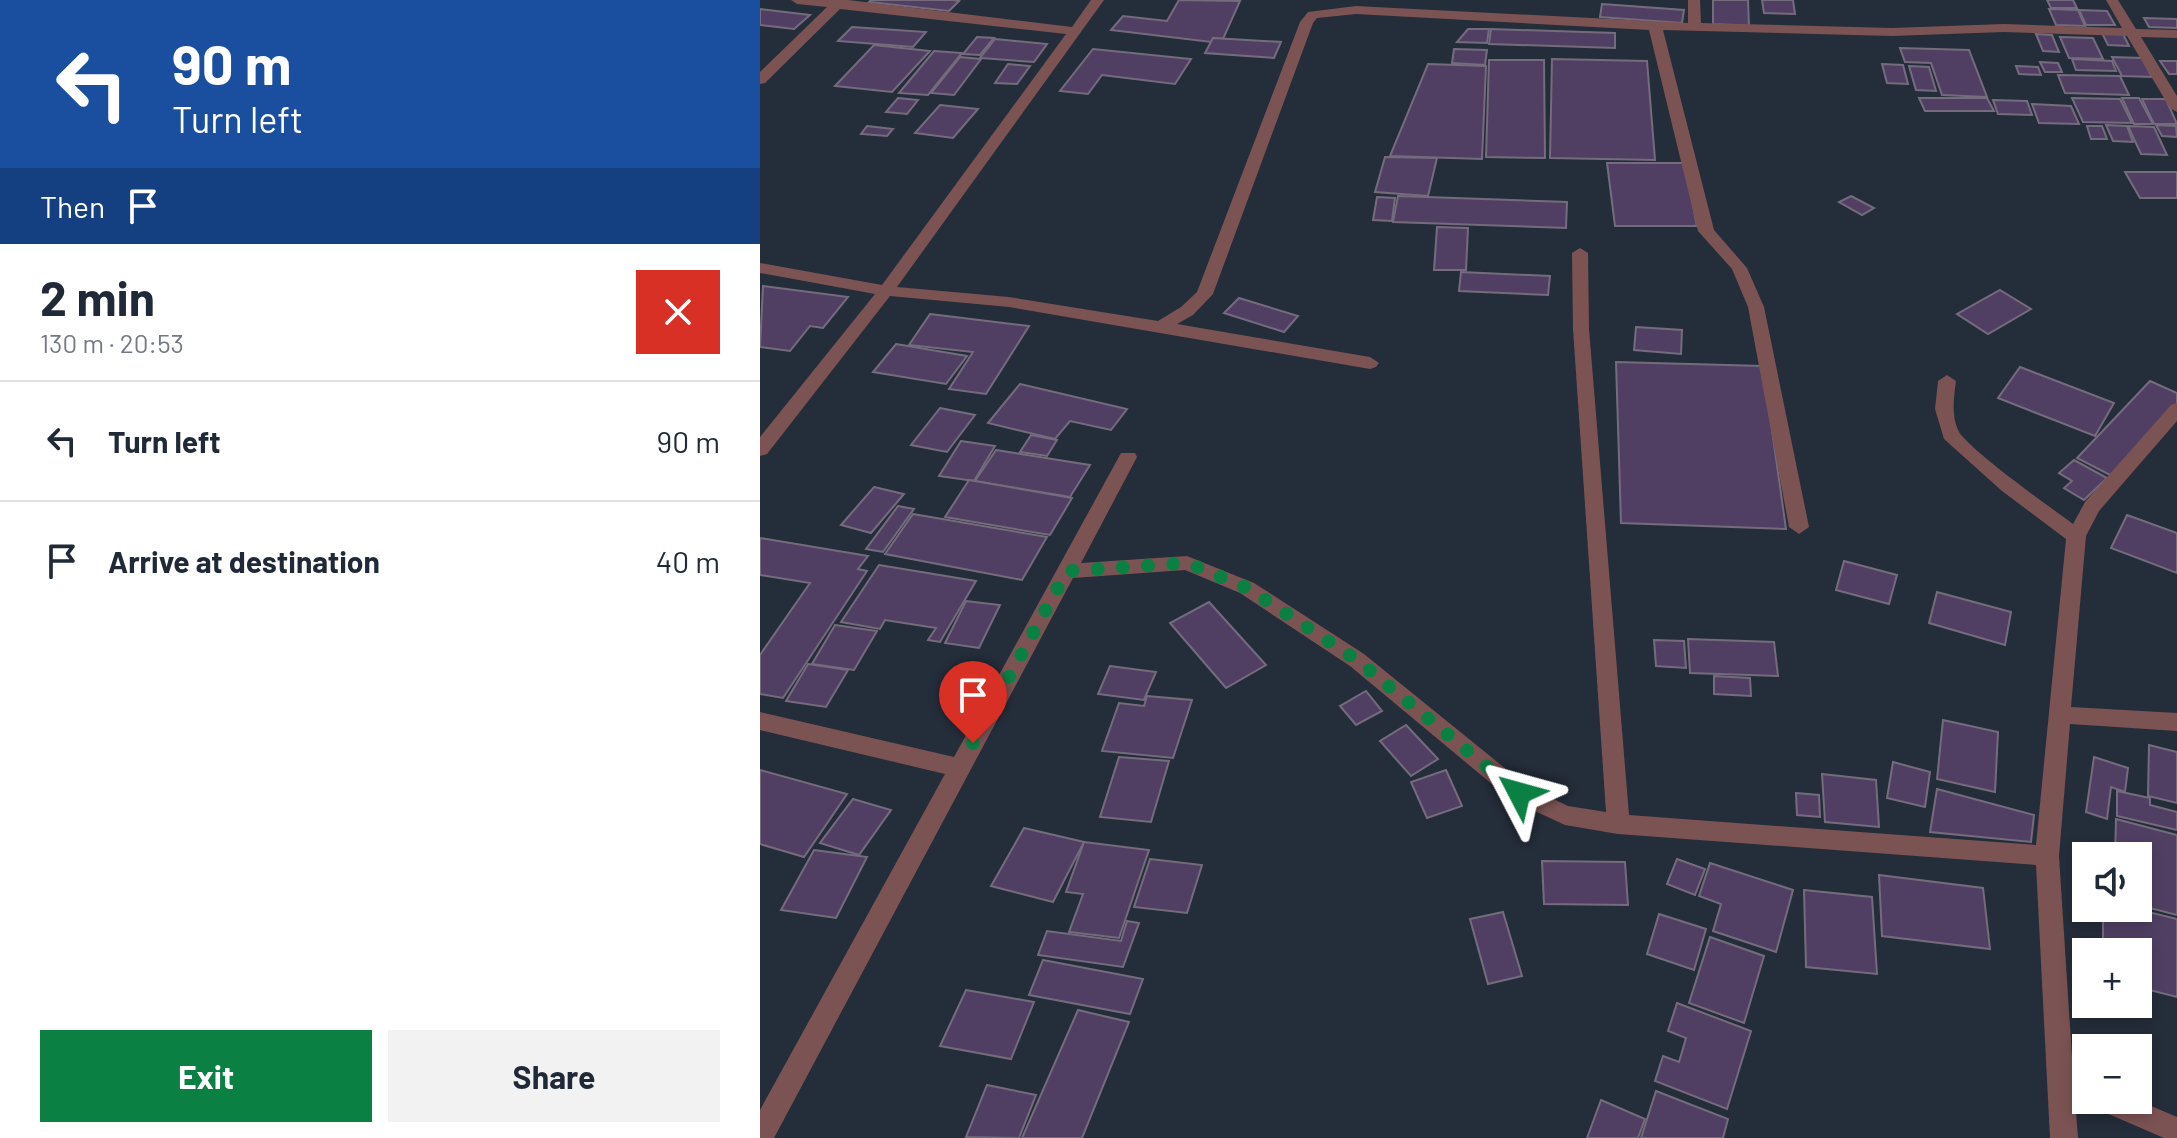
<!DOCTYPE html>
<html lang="en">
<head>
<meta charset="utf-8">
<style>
  body { margin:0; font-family:Barlow,sans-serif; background:#f2f2f3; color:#1f2937; height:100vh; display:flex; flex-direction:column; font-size:30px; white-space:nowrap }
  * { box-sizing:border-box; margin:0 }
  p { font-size:26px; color:#747a83 }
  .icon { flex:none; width:44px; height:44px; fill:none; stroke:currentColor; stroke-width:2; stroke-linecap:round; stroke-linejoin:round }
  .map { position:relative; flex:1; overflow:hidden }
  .details { display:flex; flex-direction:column; background:#fff; width:760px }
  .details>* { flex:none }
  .top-card { background:#1a4fa0; color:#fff; overflow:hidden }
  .buttons { position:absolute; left:1312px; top:842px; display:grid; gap:16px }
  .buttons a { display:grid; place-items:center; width:80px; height:80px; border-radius:0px; background:#fff; box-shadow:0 4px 12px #0003; font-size:40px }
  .pin { position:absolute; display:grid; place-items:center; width:68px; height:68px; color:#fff; margin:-82px -34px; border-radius:50% 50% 50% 0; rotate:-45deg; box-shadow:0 0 8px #0007 }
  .pin .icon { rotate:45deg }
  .me { position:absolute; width:88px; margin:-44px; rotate:309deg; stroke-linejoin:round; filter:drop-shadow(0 0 6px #0008) }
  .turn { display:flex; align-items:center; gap:28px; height:168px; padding:0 40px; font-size:36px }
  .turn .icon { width:104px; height:104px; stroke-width:2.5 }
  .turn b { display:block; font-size:56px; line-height:68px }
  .then { display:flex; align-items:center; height:76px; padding:0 40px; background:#0003; gap:16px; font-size:30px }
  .round { display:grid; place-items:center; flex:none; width:84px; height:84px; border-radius:0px; background:#f2f2f3 }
  .head { display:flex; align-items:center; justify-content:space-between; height:136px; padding:0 40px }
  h1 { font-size:48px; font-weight:700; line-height:60px }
  .action { display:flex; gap:16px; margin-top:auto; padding:16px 40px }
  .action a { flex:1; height:92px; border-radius:0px; background:#0b8043; color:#fff; font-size:32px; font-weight:700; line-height:92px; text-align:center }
  .action a+a { background:#f2f2f3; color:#1f2937 }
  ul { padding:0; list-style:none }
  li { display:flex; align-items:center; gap:24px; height:120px; padding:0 40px; border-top:2px solid #e0e1e3 }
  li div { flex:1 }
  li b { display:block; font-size:30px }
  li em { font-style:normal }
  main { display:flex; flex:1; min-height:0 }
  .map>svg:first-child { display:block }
  .building { fill:#503f63; stroke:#746c7d; stroke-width:2 }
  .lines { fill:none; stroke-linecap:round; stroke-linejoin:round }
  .minor { fill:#7c5353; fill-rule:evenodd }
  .route { stroke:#0b8043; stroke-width:14; stroke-dasharray:0 25.2 }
</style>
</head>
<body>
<main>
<section class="details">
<div class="top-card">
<div class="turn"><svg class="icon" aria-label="left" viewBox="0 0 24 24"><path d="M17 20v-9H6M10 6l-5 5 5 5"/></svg><div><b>90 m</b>Turn left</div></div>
<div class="then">Then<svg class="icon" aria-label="arrive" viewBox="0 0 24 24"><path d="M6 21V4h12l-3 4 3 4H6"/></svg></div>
</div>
<div class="head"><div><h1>2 min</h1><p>130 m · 20:53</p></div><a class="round" style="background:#d93025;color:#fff"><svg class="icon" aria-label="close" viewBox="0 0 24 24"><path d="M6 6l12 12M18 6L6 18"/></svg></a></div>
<ul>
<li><svg class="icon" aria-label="left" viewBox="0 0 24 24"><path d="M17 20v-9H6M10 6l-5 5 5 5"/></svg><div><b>Turn left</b></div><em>90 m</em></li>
<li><svg class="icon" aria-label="arrive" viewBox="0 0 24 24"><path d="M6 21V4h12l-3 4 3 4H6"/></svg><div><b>Arrive at destination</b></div><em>40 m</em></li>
</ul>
<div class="action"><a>Exit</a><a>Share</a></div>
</section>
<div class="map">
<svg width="1417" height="1138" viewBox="0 0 1417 1138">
  <rect width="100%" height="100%" fill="#242d3a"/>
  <g class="building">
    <path d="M111 0H194L199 1 189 11 109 2Z"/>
    <path d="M419 0 480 1 463 39 453 38 451 42 351 30 363 16 407 21Z"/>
    <path d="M953 0H988L989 26 953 24Z"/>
    <path d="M1002 0H1033L1035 14 1004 13Z"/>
    <path d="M1287 0H1313L1317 8H1291Z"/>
    <path d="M842 4 924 10 922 23 840 17Z"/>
    <path d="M0 9 50 15 34 29 0 25Z"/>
    <path d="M1289 9 1318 10 1325 26 1296 25Z"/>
    <path d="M1319 10 1347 11 1355 25H1326Z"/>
    <path d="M1384 18 1417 19V28L1389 27Z"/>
    <path d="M92 27 166 32 153 47 78 41Z"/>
    <path d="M708 29H729L727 43 697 42Z"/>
    <path d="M731 29 855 33V48L729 44Z"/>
    <path d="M1342 33 1363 34 1369 46 1348 45Z"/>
    <path d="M1276 34 1292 35 1299 52 1283 51Z"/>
    <path d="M217 37 234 38 220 55 203 54Z"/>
    <path d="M1300 37 1333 38 1343 59 1309 58Z"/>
    <path d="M453 38 521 42 514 58 445 53Z"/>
    <path d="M235 39 287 44 274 62 220 58Z"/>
    <path d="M114 45 170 51 132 92 75 86Z"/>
    <path d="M1140 48 1209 50 1227 97 1182 95 1171 63 1145 62Z"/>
    <path d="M333 49 431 59 415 84 342 75 328 94 300 91Z"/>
    <path d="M694 49 727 50 725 65 692 63Z"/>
    <path d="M174 51 202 53 168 95 139 93Z"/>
    <path d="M200 57 221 59 194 95 171 93Z"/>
    <path d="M1352 57 1382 58 1392 77 1362 76Z"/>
    <path d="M792 59 887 61 895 160 790 158Z"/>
    <path d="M1312 59 1352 61 1356 71 1316 70Z"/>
    <path d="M729 60H784L785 158 726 157Z"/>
    <path d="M1400 61H1417V74H1409Z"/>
    <path d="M1280 62 1298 63 1302 72H1285Z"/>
    <path d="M248 64 270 66 257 84 235 83Z"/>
    <path d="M668 64 726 66 722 159 630 156Z"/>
    <path d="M1122 64 1143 65 1148 84 1127 83Z"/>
    <path d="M1149 66 1169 67 1176 91 1156 90Z"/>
    <path d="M1256 66 1278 67 1281 75 1259 74Z"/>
    <path d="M1298 75 1360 76 1369 95 1305 93Z"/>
    <path d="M138 98 158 100 147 114 126 112Z"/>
    <path d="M1159 98H1227L1234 111H1165Z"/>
    <path d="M1312 98 1360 99 1372 123 1323 122Z"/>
    <path d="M1362 98H1379L1393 124H1374Z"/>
    <path d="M1382 99H1406L1417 124H1394Z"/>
    <path d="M1233 100 1267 101 1272 115 1238 114Z"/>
    <path d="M1272 104 1311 106 1319 124 1279 123Z"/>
    <path d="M180 105 218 109 193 138 155 133Z"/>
    <path d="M1346 125 1367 126 1373 142 1353 141Z"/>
    <path d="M1396 125 1416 126 1417 137 1402 136Z"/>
    <path d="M107 126 133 129 127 136 101 134Z"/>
    <path d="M1327 126H1342L1347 139H1331Z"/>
    <path d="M1368 126 1394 127 1407 155 1381 154Z"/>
    <path d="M625 157 677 158 668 196 615 192Z"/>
    <path d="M847 163H925L937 226H855Z"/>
    <path d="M1365 172H1417V198H1380Z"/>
    <path d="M638 196 807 202 806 228 633 222Z"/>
    <path d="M1091 196 1114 208 1102 215 1079 202Z"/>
    <path d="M617 197 635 198 632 221 613 220Z"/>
    <path d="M677 227 708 228 706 270H674Z"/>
    <path d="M701 272 790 276 788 295 699 291Z"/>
    <path d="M3 286 88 297 63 328 50 326 30 351 0 347Z"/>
    <path d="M1240 290 1271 309 1228 334 1197 314Z"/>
    <path d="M479 298 538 316 524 332 464 313Z"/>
    <path d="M170 314 269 326 226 394 189 389 213 352 149 345Z"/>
    <path d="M876 327 922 330 921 354 874 350Z"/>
    <path d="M136 344 207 356 186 384 113 372Z"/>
    <path d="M856 362 1003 366 1026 529 861 523Z"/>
    <path d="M1260 367 1354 403 1335 436 1238 398Z"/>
    <path d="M1390 381 1417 393V404L1352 476 1317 458Z"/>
    <path d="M260 384 367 409 351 430 310 421 295 439 228 423Z"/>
    <path d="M180 408 215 415 187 452 151 445Z"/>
    <path d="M271 435 297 440 287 456 260 452Z"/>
    <path d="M201 441 235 446 214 481 179 476Z"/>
    <path d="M236 450 330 465 310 497 215 481Z"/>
    <path d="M1314 460 1347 478 1324 500 1304 488 1312 481 1299 473Z"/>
    <path d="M209 480 312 498 290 535 185 517Z"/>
    <path d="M114 487 144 494 111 533 81 525Z"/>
    <path d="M138 506 154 509 123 552 106 549Z"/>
    <path d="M153 514 287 537 262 580 125 554Z"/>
    <path d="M1367 515 1417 533V573L1351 548Z"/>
    <path d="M0 538 108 556 98 569 107 571 23 698 0 694V655L50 583 0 575Z"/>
    <path d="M1084 561 1137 575 1129 604 1076 590Z"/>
    <path d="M119 565 216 581 180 642 168 640 176 628 125 620 120 629 81 622Z"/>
    <path d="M1177 592 1251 612 1245 645 1169 623Z"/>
    <path d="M206 601 240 605 219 648 185 643Z"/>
    <path d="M449 602 506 665 466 688 410 623Z"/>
    <path d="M75 625 117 631 94 670 52 664Z"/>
    <path d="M928 639 1014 642 1018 676 930 673Z"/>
    <path d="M894 640 924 641 926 668 896 666Z"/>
    <path d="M48 664 88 670 66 707 26 701Z"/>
    <path d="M350 666 396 672 384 700 338 694Z"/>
    <path d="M954 676 990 678 991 696 954 694Z"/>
    <path d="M606 691 622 711 596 725 580 706Z"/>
    <path d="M387 696 432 700 413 758 342 751 359 703 384 706Z"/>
    <path d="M1183 720 1238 732 1235 792 1177 779Z"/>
    <path d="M646 725 678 759 651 776 620 741Z"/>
    <path d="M1389 745 1417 752V803L1388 796Z"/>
    <path d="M359 757 409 761 391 822 340 817Z"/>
    <path d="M1334 757 1368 768 1365 792 1351 787 1347 819 1326 812Z"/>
    <path d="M1133 762 1170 772 1165 807 1127 798Z"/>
    <path d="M0 770 87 794 44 857 0 844Z"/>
    <path d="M686 770 702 806 667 818 651 782Z"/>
    <path d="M1062 774 1116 780 1119 827 1065 822Z"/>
    <path d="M1177 789 1274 815 1271 842 1170 832Z"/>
    <path d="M1357 791 1390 798V805L1417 812V830L1357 816Z"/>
    <path d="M1036 793 1059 795 1060 817 1037 815Z"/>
    <path d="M93 799 131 810 99 855 60 843Z"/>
    <path d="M1356 819 1417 835V915L1378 905V856H1355Z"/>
    <path d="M264 828 324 842 293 902 231 886Z"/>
    <path d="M324 842 389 850 359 938 309 932 323 894 306 892Z"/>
    <path d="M54 850 107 857 76 918 21 910Z"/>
    <path d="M390 859 442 865 427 913 374 907Z"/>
    <path d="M917 859 945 869 935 895 907 884Z"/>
    <path d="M782 861 865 862 868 905 784 904Z"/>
    <path d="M950 863 1033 890 1016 952 953 931 961 904 939 896Z"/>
    <path d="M1119 875 1223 888 1230 949 1122 936Z"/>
    <path d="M1044 890 1112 897 1117 974 1046 967Z"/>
    <path d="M1343 908H1372L1417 919V997L1378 987V952H1343Z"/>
    <path d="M743 912 762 976 728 984 710 919Z"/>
    <path d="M899 914 946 929 934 970 887 954Z"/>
    <path d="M367 921 379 923 363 967 278 955 287 931 361 941Z"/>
    <path d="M950 937 1004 956 984 1023 929 1003Z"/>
    <path d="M283 960 383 979 370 1014 269 995Z"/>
    <path d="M206 990 274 1002 251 1059 180 1046Z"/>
    <path d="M917 1003 991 1031 967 1109 895 1081 903 1056 919 1062 926 1038 908 1031Z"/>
    <path d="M318 1010 369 1022 322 1138H262Z"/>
    <path d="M227 1085 276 1095 259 1138 206 1137Z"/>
    <path d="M896 1091 968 1119 963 1138H881Z"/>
    <path d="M841 1100 885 1119 878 1138H827Z"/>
  </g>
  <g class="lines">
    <g class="minor">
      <path d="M31 0H88L312 27 331 0H344L137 287 249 297 398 321 421 307 437 292 540 22 548 12 596 6 928 23V0H940L941 23 1132 28 1244 24 1362 28 1346 0H1358L1376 29 1417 30V38L1381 37 1417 96V112L1410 108 1367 36 1244 32 1132 36 903 30 954 230 987 268 1004 307 1049 527 1039 534 1029 527 988 307 972 269 938 231 889 30 596 14 557 18 553 23 453 294 433 315 417 324 610 357 619 363 616 367 610 369 249 307 130 296 7 454 0 456V437L115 294 0 273V263L122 285 306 34 80 9 5 83 0 84V72L67 7 37 4Z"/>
      <path d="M820 248 828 253 829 329 869 815 1276 845 1306 539 1242 491 1184 439 1175 409 1178 381 1187 375 1196 381C1194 397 1191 414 1198 430 1206 448 1293 509 1313 524L1325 502 1411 405 1417 403V421L1339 511 1326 536 1311 707 1417 713V731L1310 724 1299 856 1313 1073 1326 1078V1100H1377L1417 1117V1138H1404L1337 1109 1333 1101 1326 1104 1315 1099 1318 1138H1290L1276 865 858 834 805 825 751 800 590 666 480 593 425 570 313 578 14 1138H0V1110L185 774 0 730V712L194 757 361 453H375L377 457 321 563 427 556 494 583 604 654 767 786 808 806 846 812 813 329 812 253Z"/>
    </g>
  </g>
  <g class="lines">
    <path class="route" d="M213 743 307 571 427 563 487 588 597 660 759 793"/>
  </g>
</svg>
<div class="buttons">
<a><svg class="icon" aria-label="sound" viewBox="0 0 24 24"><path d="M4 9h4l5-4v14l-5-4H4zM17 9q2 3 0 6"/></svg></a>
<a>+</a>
<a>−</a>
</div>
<div class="pin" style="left:213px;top:743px;background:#d93025"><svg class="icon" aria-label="arrive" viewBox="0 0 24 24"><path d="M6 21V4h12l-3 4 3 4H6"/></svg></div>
<svg class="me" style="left:759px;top:793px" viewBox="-20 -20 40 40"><path d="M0-17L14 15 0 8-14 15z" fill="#0b8043" stroke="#fff" stroke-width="4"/></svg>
</div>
</main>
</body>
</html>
